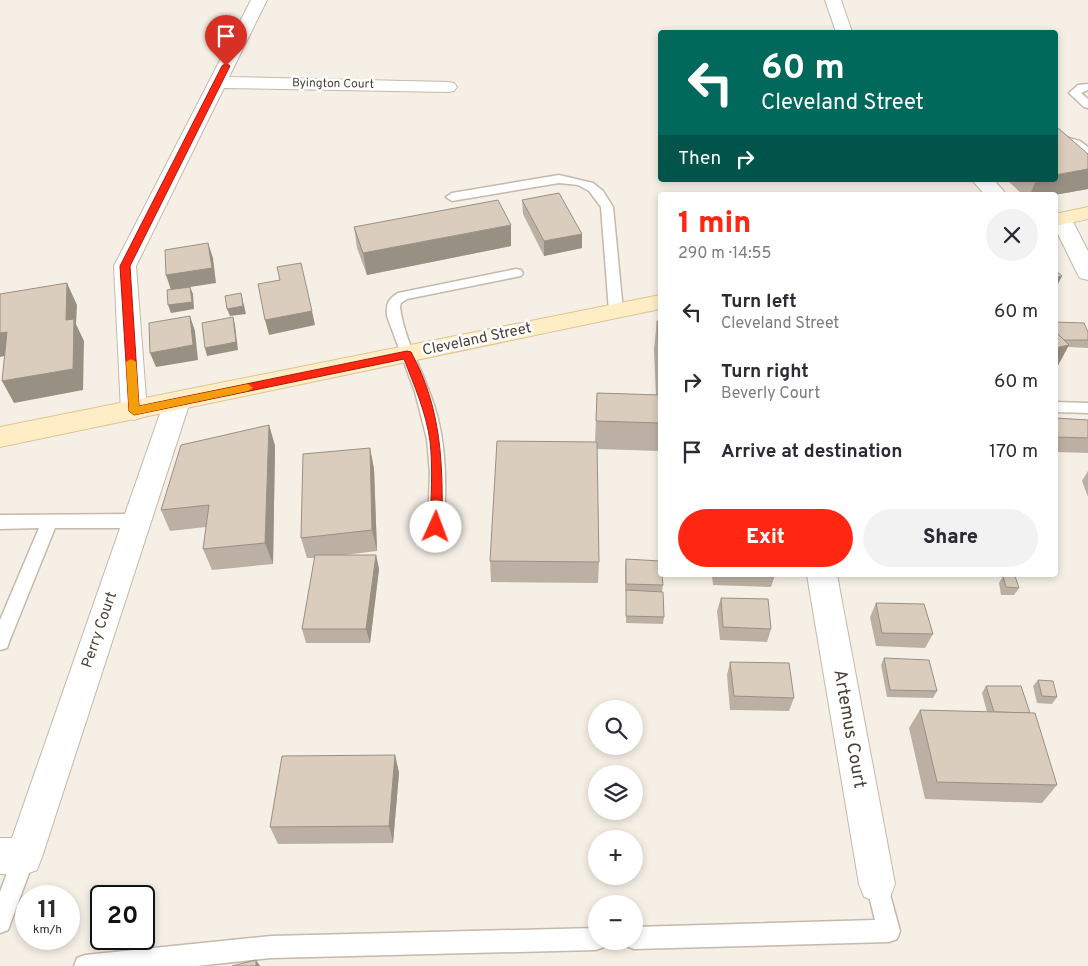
<!DOCTYPE html>
<html lang="en">
<head>
<meta charset="utf-8">
<style>
  body { margin:0; font-family:Overpass,sans-serif; background:#f2f2f3; color:#2b2b33; height:100vh; display:flex; flex-direction:column; font-size:19px; white-space:nowrap }
  * { box-sizing:border-box; margin:0 }
  p { font-size:16px; color:#7c7c81 }
  .icon { flex:none; width:28px; height:28px; fill:none; stroke:currentColor; stroke-width:2; stroke-linecap:round; stroke-linejoin:round }
  .map { position:relative; flex:1; overflow:hidden }
  .drawer { position:absolute; left:658px; top:192px; width:400px; height:385px; display:flex; flex-direction:column; background:#fff; border-radius:5px; box-shadow:0 2px 8px #0003 }
  .drawer>* { flex:none }
  .top-card { position:absolute; left:658px; top:30px; width:400px; height:152px; border-radius:5px; box-shadow:0 2px 8px #0003; background:#00695c; color:#fff; overflow:hidden }
  .tools { position:absolute; left:588px; top:700px; display:grid; gap:10px }
  .tools a { display:grid; place-items:center; width:55px; height:55px; border-radius:50%; background:#fff; box-shadow:0 2px 8px #0003; font-size:25px }
  .speed { position:absolute; left:15px; top:885px; display:flex; gap:10px; font-size:25px; font-weight:700; text-align:center }
  .speed>* { display:grid; place-content:center; width:65px; height:65px; border-radius:50%; background:#fff; box-shadow:0 2px 8px #0003; line-height:1 }
  .speed small { font-size:12px; font-weight:400 }
  .speed .limit { border:2px solid #111; border-radius:8px; background:#fff; color:#111 }
  .pin { position:absolute; display:grid; place-items:center; width:42px; height:42px; color:#fff; margin:-51px -21px; border-radius:50% 50% 50% 0; rotate:-45deg; box-shadow:0 0 5px #0007 }
  .pin .icon { rotate:45deg }
  .me { position:absolute; width:55px; margin:-28px; rotate:2deg; stroke-linejoin:round; filter:drop-shadow(0 0 4px #0008) }
  .turn { display:flex; align-items:center; gap:18px; height:105px; padding:0 20px; font-size:22px }
  .turn .icon { width:65px; height:65px; stroke-width:2.5 }
  .turn b { display:block; font-size:35px; line-height:42px }
  .then { display:flex; align-items:center; height:48px; padding:0 20px; background:#0003; gap:10px; font-size:19px }
  .round { display:grid; place-items:center; flex:none; width:52px; height:52px; border-radius:26px; background:#f2f2f3 }
  .headline { display:flex; align-items:center; justify-content:space-between; height:85px; padding:0 20px }
  h1 { font-size:30px; font-weight:800; line-height:38px; color:#ff2712 }
  .action { display:flex; gap:10px; margin-top:auto; padding:10px 20px }
  .action a { flex:1; height:58px; border-radius:30px; background:#ff2712; color:#fff; font-size:20px; font-weight:800; line-height:58px; text-align:center }
  .action a+a { background:#f2f2f3; color:#2b2b33 }
  ul { padding:0; list-style:none }
  li { display:flex; align-items:center; gap:15px; height:70px; padding:0 20px }
  li div { flex:1 }
  li b { display:block; font-size:19px }
  li em { font-style:normal }
  .map>svg:first-child { display:block }
  .lines { fill:none; stroke-linecap:round; stroke-linejoin:round }
  .service-casing { stroke:#c4b9aa; stroke-width:3 }
  .minor-casing { stroke:#c4b9aa; stroke-width:2 }
  .secondary-casing { stroke:#ddc493; stroke-width:2 }
  .service { fill:#fff; fill-rule:evenodd }
  .minor { fill:#fff; fill-rule:evenodd }
  .secondary { fill:#ffedc5; fill-rule:evenodd }
  .wall { fill:#bbb0a3 }
  .shaded-wall { fill:#999084 }
  .building { fill:#dacdbd; stroke:#999084 }
  .route { fill:#ff2712; stroke:#a6190c }
  .slow { fill:#f59e0b }
  .labels { text-anchor:middle; dominant-baseline:central; stroke-width:5; stroke-linejoin:round; paint-order:stroke }
  .far-street-label { font-size:12px; fill:#483f34; stroke:#fff }
  .street-label { font-size:15px; fill:#483f34; stroke:#fff }
  .near-street-label { font-size:18px; fill:#483f34; stroke:#fff }
</style>
</head>
<body>
<div class="map">
<svg width="1088" height="966" viewBox="0 0 1088 966">
  <rect width="100%" height="100%" fill="#f5efe6"/>
  <g class="lines">
    <g class="service-casing">
      <g id="service">
        <path d="M1088 84V90L1081 93 1088 99V108L1084 107 1069 93 1078 85Z"/>
        <path d="M1055 134 1080 141 1088 147V156L1072 145 1055 141Z"/>
        <path d="M559 175 593 183 603 191 613 207 623 311 621 314H611L609 311 601 207 589 191 578 185 559 183 452 201 446 197 452 193Z"/>
        <path d="M516 269 521 270 523 273 521 276 407 299 401 303 400 307C404 340 424 373 434 405 447 445 446 485 444 527L442 532 436 534 430 532 428 527 430 472 427 439 415 392 387 316C386 304 388 299 398 293Z"/>
        <path d="M1055 402 1088 403V413L1055 412Z"/>
        <path d="M137 514 143 516 145 521 143 526 137 528H55L9 642 7 648 0 650V620L39 528 0 529V515Z"/>
        <path d="M24 846 32 849 35 857 8 930 0 933V892L16 849Z"/>
        <path d="M877 873 885 876 900 931 897 939 889 942 634 949 626 946 624 941H634V927L875 920 866 884 869 876Z"/>
        <path d="M596 928V941H606L604 947 596 950 271 958 197 966H74L77 958 85 955 271 936Z"/>
      </g>
    </g>
    <g class="minor-casing">
      <g id="minor">
        <path d="M251 0H267L229 77 448 82 454 83 457 87 454 91 448 92 224 88 136 266 147 411 143 417 134 420 125 417 121 411 114 266Z"/>
        <path d="M825 0H841L852 32H836Z"/>
        <path d="M972 180H994L1007 195H985Z"/>
        <path d="M1061 213 1069 214 1088 251V280L1080 278 1077 273 1055 228V214Z"/>
        <path d="M177 393 186 396 190 402 42 857 37 870 24 875 0 874V838H12L164 402 168 396Z"/>
        <path d="M807 575H837L895 884 890 897 877 902 864 897 859 884Z"/>
      </g>
    </g>
    <g class="secondary-casing">
      <g id="secondary">
        <path d="M1088 207V219L1055 226V214Z"/>
        <path d="M660 295V309L0 447V427Z"/>
      </g>
    </g>
    <use href="#service" class="service"/>
    <use href="#minor" class="minor"/>
    <use href="#secondary" class="secondary"/>
  </g>
  <g class="wall">
    <path d="M1088 154V189L1054 195H1023L1007 180H1055Z"/>
    <path d="M522 200 582 248 544 256 523 214Z"/>
    <path d="M354 227 511 246 367 275 357 248Z"/>
    <path d="M657 321H660V451L597 449 599 562 598 583 491 582 490 561 595 442 597 393 656 395 654 349Z"/>
    <path d="M1055 322 1088 332V348L1068 347 1057 367Z"/>
    <path d="M1055 418 1088 420V453L1055 452Z"/>
    <path d="M269 425 275 446 273 564 212 570 203 549 206 527 170 531 161 510Z"/>
    <path d="M370 448 374 469 377 551 344 555H376L379 569 370 643H306L302 629 315 558H307L301 538Z"/>
    <path d="M1088 471V497L1082 481Z"/>
    <path d="M626 559 663 585 662 591 664 617 663 624 626 623V591H625V566Z"/>
    <path d="M712 575H775L771 587 713 585Z"/>
    <path d="M1003 576 1019 588 1014 595H1001L999 583Z"/>
    <path d="M721 598 771 629 767 642 720 640 717 611Z"/>
    <path d="M876 603 933 634 925 648 876 646 870 617Z"/>
    <path d="M884 658 937 691 933 698 887 697 881 665Z"/>
    <path d="M730 662 794 698 789 711 730 710 727 675Z"/>
    <path d="M1038 680 1057 697 1052 704 1037 703 1033 686Z"/>
    <path d="M986 686 1030 713 1057 785 1042 803 925 799 909 728 920 710 987 712 982 693Z"/>
    <path d="M395 755 399 773 393 843 278 844 270 827Z"/>
  </g>
  <g class="shaded-wall">
    <path d="M1088 169V189L1054 195H1030L1036 180H1055V175Z"/>
    <path d="M511 225V246L367 275 363 253Z"/>
    <path d="M582 234V248L544 256V241Z"/>
    <path d="M208 243 213 258 216 283 190 287 193 294 194 309 171 313 168 305 171 290 166 275Z"/>
    <path d="M1062 276 1058 284 1055 285V278Z"/>
    <path d="M67 283 77 305 76 324 84 341 83 390 14 403 2 381Z"/>
    <path d="M241 293 246 314 230 316 227 309Z"/>
    <path d="M312 311 315 325 269 335 265 320Z"/>
    <path d="M190 316 195 331 198 360 156 367 150 353Z"/>
    <path d="M233 317 235 325 238 350 207 356 205 348Z"/>
    <path d="M7 332 18 353 0 357V333Z"/>
    <path d="M1069 345 1057 367 1055 368V348Z"/>
    <path d="M269 425 275 446 273 564 265 543Z"/>
    <path d="M370 448 374 469 377 551 372 530Z"/>
    <path d="M376 555 379 569 370 643 366 629Z"/>
    <path d="M395 755 399 773 393 843 389 826Z"/>
    <path d="M256 960 260 966H256Z"/>
  </g>
  <g class="building">
    <path d="M1058 128 1088 154V169L1055 175V129Z"/>
    <path d="M559 193 582 234 544 241 522 200Z"/>
    <path d="M498 200 511 225 363 253 354 227Z"/>
    <path d="M208 243 212 268 166 275 165 250Z"/>
    <path d="M301 263 312 311 265 320 258 284 280 280 277 267Z"/>
    <path d="M1055 270 1062 276 1055 278Z"/>
    <path d="M67 283 66 320 74 319 73 369 2 381 7 332 0 333V294Z"/>
    <path d="M190 287 192 302 168 305 167 290Z"/>
    <path d="M241 293 243 306 227 309 225 296Z"/>
    <path d="M190 316 193 345 150 353 149 323Z"/>
    <path d="M233 317 236 342 205 348 202 323Z"/>
    <path d="M657 321H660V373Z"/>
    <path d="M1055 322 1084 323 1088 332V340H1063L1055 331Z"/>
    <path d="M1055 331 1069 345 1055 348Z"/>
    <path d="M597 393 660 395V423L596 421Z"/>
    <path d="M1055 418 1088 420V438L1055 437Z"/>
    <path d="M269 425 265 543 203 549 209 505 161 510 181 445Z"/>
    <path d="M497 441 597 442 599 562 490 561Z"/>
    <path d="M370 448 372 530 301 538 303 454Z"/>
    <path d="M315 555H376L366 629H302Z"/>
    <path d="M626 559 660 561V575H662L663 585 626 584Z"/>
    <path d="M1003 576H1015L1019 588 1006 587Z"/>
    <path d="M626 590 663 592 664 617 626 616Z"/>
    <path d="M721 598 768 599 771 629 723 627Z"/>
    <path d="M876 603 924 604 933 634 882 633Z"/>
    <path d="M884 658 929 660 937 691 890 690Z"/>
    <path d="M730 662 789 663 794 698 734 696Z"/>
    <path d="M1038 680 1053 681 1057 697 1042 696Z"/>
    <path d="M986 686H1021L1030 713 994 712Z"/>
    <path d="M920 710 1035 713 1057 785 937 782Z"/>
    <path d="M395 755 389 826 270 827 282 756Z"/>
    <path d="M256 960V966H232Z"/>
  </g>
  <path class="route" d="M226 63 230 66 130 266 139 406 407 351 411 352C442 409 443 464 442 527L440 530H432L430 527C431 498 433 469 430 441 426 412 414 385 404 359L134 415 129 411 120 266 222 66Z"/>
  <path class="slow" d="M131 359 136 362 139 406 248 384 253 388 248 391 134 415 129 411 126 362Z"/>
  <g class="labels">
    <g class="far-street-label">
      <text transform="translate(333 84) rotate(1)">Byington Court</text>
    </g>
    <g class="street-label">
      <text transform="translate(477 340) rotate(-12)">Cleveland Street</text>
      <text transform="translate(100 630) rotate(-71)">Perry Court</text>
    </g>
    <g class="near-street-label">
      <text transform="translate(849 729) rotate(80)">Artemus Court</text>
    </g>
  </g>
</svg>
<div class="tools">
<a><svg class="icon" aria-label="search" viewBox="0 0 24 24"><circle cx="10" cy="10" r="6"/><path d="M15 15l6 6"/></svg></a>
<a><svg class="icon" aria-label="layers" viewBox="0 0 24 24"><path d="M12 4l9 5-9 5-9-5zM3 14l9 5 9-5"/></svg></a>
<a>+</a>
<a>−</a>
</div>
<div class="speed"><div>11<small>km/h</small></div><div class="limit">20</div></div>
<div class="pin" style="left:226px;top:66px;background:#d93025"><svg class="icon" aria-label="arrive" viewBox="0 0 24 24"><path d="M6 21V4h12l-3 4 3 4H6"/></svg></div>
<svg class="me" style="left:436px;top:527px" viewBox="-20 -20 40 40"><circle r="19" fill="#fff"/><path d="M0-13L10 11 0 6-10 11z" fill="#ff2712"/></svg>
<div class="top-card">
<div class="turn"><svg class="icon" aria-label="left" viewBox="0 0 24 24"><path d="M17 20v-9H6M10 6l-5 5 5 5"/></svg><div><b>60 m</b>Cleveland Street</div></div>
<div class="then">Then<svg class="icon" aria-label="right" viewBox="0 0 24 24"><path d="M7 20v-9h11M14 6l5 5-5 5"/></svg></div>
</div>
<section class="drawer">
<div class="headline"><div><h1>1 min</h1><p>290 m · 14:55</p></div><a class="round"><svg class="icon" aria-label="close" viewBox="0 0 24 24"><path d="M6 6l12 12M18 6L6 18"/></svg></a></div>
<ul>
<li><svg class="icon" aria-label="left" viewBox="0 0 24 24"><path d="M17 20v-9H6M10 6l-5 5 5 5"/></svg><div><b>Turn left</b><p>Cleveland Street</p></div><em>60 m</em></li>
<li><svg class="icon" aria-label="right" viewBox="0 0 24 24"><path d="M7 20v-9h11M14 6l5 5-5 5"/></svg><div><b>Turn right</b><p>Beverly Court</p></div><em>60 m</em></li>
<li><svg class="icon" aria-label="arrive" viewBox="0 0 24 24"><path d="M6 21V4h12l-3 4 3 4H6"/></svg><div><b>Arrive at destination</b></div><em>170 m</em></li>
</ul>
<div class="action"><a>Exit</a><a>Share</a></div>
</section>
</div>
</body>
</html>
